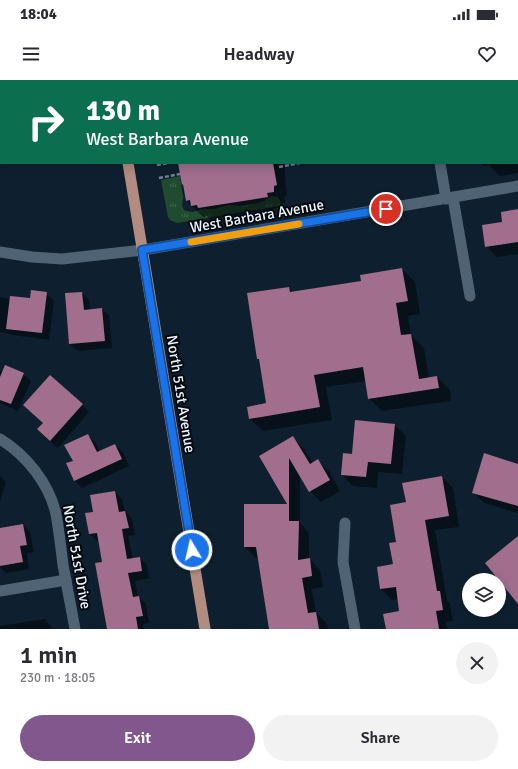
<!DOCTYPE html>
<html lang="en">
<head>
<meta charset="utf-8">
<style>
  body { margin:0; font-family:Signika,sans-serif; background:#f2f2f3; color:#2b2b33; height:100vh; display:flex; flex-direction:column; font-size:15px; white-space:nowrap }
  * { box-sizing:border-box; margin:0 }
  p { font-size:13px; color:#7c7c81 }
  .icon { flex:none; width:22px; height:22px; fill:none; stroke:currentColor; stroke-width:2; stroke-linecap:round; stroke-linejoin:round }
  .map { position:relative; height:549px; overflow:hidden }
  .drawer { display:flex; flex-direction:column; background:#fff; flex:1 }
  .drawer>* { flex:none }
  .top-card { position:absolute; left:0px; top:0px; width:518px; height:84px; box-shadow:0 2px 10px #0003; background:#0b6e4f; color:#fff; overflow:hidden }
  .tools { position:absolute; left:462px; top:493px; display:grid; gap:8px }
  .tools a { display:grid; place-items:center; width:44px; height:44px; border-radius:50%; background:#fff; box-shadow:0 2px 10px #0003; font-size:20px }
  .pin { position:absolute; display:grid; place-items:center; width:34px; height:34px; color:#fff; margin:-17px; border:2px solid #fff; border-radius:50%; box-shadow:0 1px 4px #0007 }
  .me { position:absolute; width:44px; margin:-22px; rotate:351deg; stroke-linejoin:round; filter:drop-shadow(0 0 3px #0008) }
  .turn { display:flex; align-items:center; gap:14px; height:84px; padding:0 20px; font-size:18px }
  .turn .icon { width:52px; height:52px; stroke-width:2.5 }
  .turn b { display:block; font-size:28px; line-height:34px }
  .round { display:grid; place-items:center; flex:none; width:42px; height:42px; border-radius:21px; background:#f2f2f3 }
  .summary { display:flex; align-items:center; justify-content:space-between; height:68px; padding:0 20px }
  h1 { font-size:24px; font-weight:600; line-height:30px }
  .cta { display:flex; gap:8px; margin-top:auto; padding:8px 20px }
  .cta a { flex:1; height:46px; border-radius:24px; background:#81578d; color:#fff; font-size:16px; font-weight:600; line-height:46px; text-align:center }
  .cta a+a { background:#f2f2f3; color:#2b2b33 }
  .status { display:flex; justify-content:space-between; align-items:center; height:28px; padding:0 20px; background:#fff; direction:ltr }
  .status svg { height:11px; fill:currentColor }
  header { display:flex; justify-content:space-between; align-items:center; height:52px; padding:0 20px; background:#fff; font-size:18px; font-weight:600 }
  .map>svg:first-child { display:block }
  .grass { fill:url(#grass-tufts) }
  .shadow { fill:#0007 }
  .building { fill:#a16e8d }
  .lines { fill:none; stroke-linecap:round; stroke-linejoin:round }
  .path { stroke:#75838f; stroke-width:2.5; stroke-dasharray:4 2; stroke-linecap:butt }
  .service { stroke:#4f6374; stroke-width:9 }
  .minor { stroke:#4f6374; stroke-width:11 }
  .primary { stroke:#b28b81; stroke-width:11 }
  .route-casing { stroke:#114b97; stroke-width:10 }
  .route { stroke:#1a73e8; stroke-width:7 }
  .slow { stroke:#f59e0b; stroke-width:7 }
  .labels { text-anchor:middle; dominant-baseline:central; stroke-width:4; stroke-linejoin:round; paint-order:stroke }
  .street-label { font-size:15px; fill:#ecf5fd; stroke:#04090f }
</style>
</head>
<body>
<div class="status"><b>18:04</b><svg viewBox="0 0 49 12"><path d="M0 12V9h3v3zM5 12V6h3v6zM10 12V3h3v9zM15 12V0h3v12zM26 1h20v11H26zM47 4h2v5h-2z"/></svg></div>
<header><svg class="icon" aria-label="menu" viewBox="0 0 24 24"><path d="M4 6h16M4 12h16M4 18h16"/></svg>Headway<svg class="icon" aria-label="heart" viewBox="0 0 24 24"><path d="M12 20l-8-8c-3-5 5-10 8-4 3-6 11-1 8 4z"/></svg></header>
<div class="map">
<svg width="518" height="549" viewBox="0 0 518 549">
  <defs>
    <pattern id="grass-tufts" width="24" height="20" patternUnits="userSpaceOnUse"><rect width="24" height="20" fill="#1f4b2f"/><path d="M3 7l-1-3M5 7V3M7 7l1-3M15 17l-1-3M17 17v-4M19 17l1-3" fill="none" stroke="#40664e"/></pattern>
  </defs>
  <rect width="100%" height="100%" fill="#0e202f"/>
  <path class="grass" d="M180 96 183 118 182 125 184 130 187 131 193 132 202 129H214L229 125 240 126 258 123 264 121 271 116 278 117 281 122 279 126 177 143 170 140 168 137 161 100Z"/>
  <g class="shadow">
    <path d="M163 0H222L216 1Z"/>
    <rect x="458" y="0" width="52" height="1"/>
    <path d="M517 20 518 93 500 96 489 85 483 86 480 83H517Z"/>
    <path d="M179 83H284L287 116 284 117 285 123 278 124 279 128 210 139 207 136 203 137 187 121 185 106 183 104Z"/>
    <path d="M518 130V174L497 177 486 166 503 142Z"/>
    <path d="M402 189 415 202 420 234 408 236 411 255 424 268 429 298 437 297 450 310 451 321 382 331 369 318 367 301 326 307 332 340 263 351 250 339 268 324 260 281 258 279 289 208 294 213 362 202Z"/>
    <path d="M46 213 54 221 49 260 20 256 0 252V217L10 219H30Z"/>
    <path d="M82 213 89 220 90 230 102 229 109 236 112 268 78 271 70 264Z"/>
    <path d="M0 291 23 294 31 301 18 331 0 323Z"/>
    <path d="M82 325 89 332 58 368 45 357Z"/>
    <path d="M395 345 406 356 402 394 378 392 377 408 353 406 342 395 353 375Z"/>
    <path d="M88 355 95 362 100 372 115 365 123 372 129 386 82 408 75 400 74 381Z"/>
    <path d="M293 358 304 369 313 384 318 381 329 391 340 411 321 422 310 411 300 394V443L309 453V478L320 490 323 507 312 509 316 533 327 543 328 549H268L267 547H270L259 478H256L245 467V425H289L260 377Z"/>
    <path d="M518 385V433L484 423 473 412Z"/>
    <path d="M0 396 6 402 0 421Z"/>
    <path d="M442 397 453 408 459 447 435 450 447 520 450 523 453 541 446 542 447 549H387L401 532 398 519 392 520 381 509 378 488 394 485 397 462 407 423Z"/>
    <path d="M115 412 122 419 125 431 132 439 135 455 128 456 133 479 140 478 147 485 149 498 135 501 138 517 146 524 149 543 143 544 144 549H108L103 483 99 461H97L90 454 94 433Z"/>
    <path d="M23 445 30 452 34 472 27 473 29 489 6 493 0 487V449Z"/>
    <path d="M44 539 51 546V549H0V546Z"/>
  </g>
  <g class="building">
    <path d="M178 83H273L277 105 274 106V112L267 113 268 117 198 128 197 125 191 126 190 120 186 121 183 104 182 105Z"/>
    <path d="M518 129V162L485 167 482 145 502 142 501 132Z"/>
    <path d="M402 188 408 221 396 223 401 255 411 254 419 299 437 296 439 308 368 319 363 287 314 295 320 327 249 339 247 327 266 323 259 279H257L255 266 247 213 289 207 290 212 361 201 360 195Z"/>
    <path d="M31 210 47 212 42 253 6 249 10 216 30 218Z"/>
    <path d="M82 212 84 230 102 228 105 261 69 264 65 213Z"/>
    <path d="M5 285 24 293 11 324 0 320V297Z"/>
    <path d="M50 295 83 324 50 361 37 349 43 343 23 325Z"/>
    <path d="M355 340 395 344 391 384 368 382 366 397 341 395 343 373 352 374Z"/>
    <path d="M88 354 97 372 115 364 122 379 74 401 66 383 73 381 64 365Z"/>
    <path d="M293 356 310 384 318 379 330 400 309 412 289 378V441H299L298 480 310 478 312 496 302 498 308 533 316 532 319 549H269L256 467H244V424H287L259 376Z"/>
    <path d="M484 373 518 384V426L472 413Z"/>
    <path d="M442 396 449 436 425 440 437 511H440L443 530 436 531 439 549H386L383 534 399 531 396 507 380 509 377 487 393 484 389 463 396 462 390 425 406 422 402 403Z"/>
    <path d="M115 411 119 432 125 431 129 448 122 449 127 479 140 477 142 491 128 493 133 517 139 516 143 536 136 537 138 549H107L95 483 102 482 97 453 89 454 85 433 93 432 90 415Z"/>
    <path d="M23 444 27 465 20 466 23 482 0 486V448Z"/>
    <path d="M518 456V524L485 483Z"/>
  </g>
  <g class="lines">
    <g class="path">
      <path d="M222 84V85"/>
      <path d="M157 85 168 83"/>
      <path d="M279 87 300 83"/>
      <path d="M159 98 180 94"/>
    </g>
    <path class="service" d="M0 14H1"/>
    <g class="minor">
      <path d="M278 0 280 1"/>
      <path d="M426 0V1"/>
      <path d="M384 1 389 0"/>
      <path d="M440 83 446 119"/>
      <path d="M453 118 470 216"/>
      <path d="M0 172 32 177 62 179 143 170 518 106"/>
      <path d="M0 359C26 375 49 403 56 434 59 451 61 468 63 485 67 507 71 528 75 549"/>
      <path d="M345 443 343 482 355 549"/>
      <path d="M0 511 66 500"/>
    </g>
    <g class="primary">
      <path d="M113 0 114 1"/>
      <path d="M128 83 205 549"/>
    </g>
  </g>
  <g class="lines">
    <g class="route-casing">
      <path id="route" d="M192 470 142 170 386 129"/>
    </g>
    <use href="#route" class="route"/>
    <path class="slow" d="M191 162 299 144"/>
  </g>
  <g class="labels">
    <g class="street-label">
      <text transform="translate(257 136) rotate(-10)">West Barbara Avenue</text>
      <text transform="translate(181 314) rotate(81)">North 51st Avenue</text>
      <text transform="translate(77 477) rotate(80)">North 51st Drive</text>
    </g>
  </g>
</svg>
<div class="tools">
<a><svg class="icon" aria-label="layers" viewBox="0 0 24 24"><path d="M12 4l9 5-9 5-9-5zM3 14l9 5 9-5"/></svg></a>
</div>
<div class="pin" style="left:386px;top:129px;background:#d93025"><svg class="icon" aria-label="arrive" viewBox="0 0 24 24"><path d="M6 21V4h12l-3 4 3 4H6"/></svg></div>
<svg class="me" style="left:192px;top:470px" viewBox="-20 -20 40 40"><circle r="17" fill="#1a73e8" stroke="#fff" stroke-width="3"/><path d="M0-11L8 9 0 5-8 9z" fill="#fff"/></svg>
<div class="top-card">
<div class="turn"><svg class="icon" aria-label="right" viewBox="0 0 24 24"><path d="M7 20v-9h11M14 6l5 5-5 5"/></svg><div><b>130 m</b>West Barbara Avenue</div></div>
</div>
</div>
<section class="drawer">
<div class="summary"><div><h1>1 min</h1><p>230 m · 18:05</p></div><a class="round"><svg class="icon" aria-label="close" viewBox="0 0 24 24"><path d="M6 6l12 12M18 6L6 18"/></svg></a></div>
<div class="cta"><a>Exit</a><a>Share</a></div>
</section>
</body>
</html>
